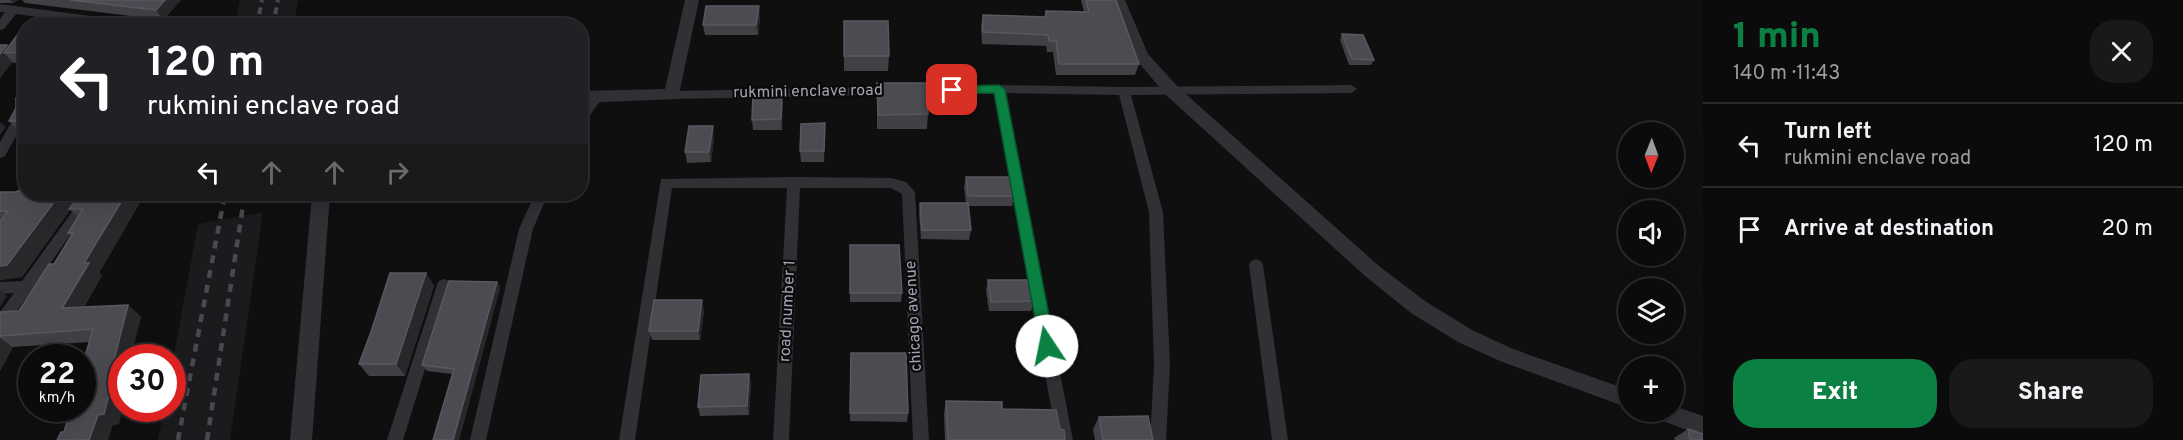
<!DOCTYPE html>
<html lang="en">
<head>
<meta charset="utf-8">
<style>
  body { margin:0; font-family:Overpass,sans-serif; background:#19191a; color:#f1f3f6; height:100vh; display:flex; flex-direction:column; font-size:22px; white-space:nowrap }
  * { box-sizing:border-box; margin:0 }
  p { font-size:20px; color:#9a9b9d }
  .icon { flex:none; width:33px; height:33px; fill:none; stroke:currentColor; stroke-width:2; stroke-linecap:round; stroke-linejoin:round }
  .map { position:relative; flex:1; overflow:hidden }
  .side { display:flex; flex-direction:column; background:#0b0b0c; width:480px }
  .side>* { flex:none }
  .banner { position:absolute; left:18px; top:18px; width:570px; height:183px; border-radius:24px; box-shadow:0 6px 24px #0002,0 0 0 2px #2b2b2d; background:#202124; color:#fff; overflow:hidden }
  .needle { width:39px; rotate:181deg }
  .tools { position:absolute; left:1618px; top:122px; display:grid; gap:12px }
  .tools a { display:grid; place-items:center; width:66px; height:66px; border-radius:50%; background:#0b0b0c; box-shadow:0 6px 24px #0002,0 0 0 2px #2b2b2d; font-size:30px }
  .speed { position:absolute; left:18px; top:344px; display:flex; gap:12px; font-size:30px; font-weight:700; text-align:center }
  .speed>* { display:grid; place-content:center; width:78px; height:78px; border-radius:50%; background:#0b0b0c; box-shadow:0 6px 24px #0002,0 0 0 2px #2b2b2d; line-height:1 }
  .speed small { font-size:15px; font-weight:400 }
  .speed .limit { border:9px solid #d22; background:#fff; color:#111 }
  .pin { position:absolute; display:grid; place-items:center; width:51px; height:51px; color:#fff; margin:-26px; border-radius:12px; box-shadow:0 3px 9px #0006 }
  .me { position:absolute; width:66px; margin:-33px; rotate:349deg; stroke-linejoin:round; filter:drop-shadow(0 0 4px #0008) }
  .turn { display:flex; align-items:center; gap:21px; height:126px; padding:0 30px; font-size:27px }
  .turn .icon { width:78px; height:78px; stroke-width:2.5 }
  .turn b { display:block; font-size:42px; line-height:51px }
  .lanes { display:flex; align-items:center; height:57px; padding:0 30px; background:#0003; justify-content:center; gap:30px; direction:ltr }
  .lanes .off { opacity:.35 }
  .round { display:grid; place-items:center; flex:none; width:63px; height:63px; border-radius:24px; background:#19191a }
  .headline { display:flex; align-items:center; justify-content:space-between; height:102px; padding:0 30px }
  h1 { font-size:36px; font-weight:800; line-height:45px; color:#0b8043 }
  .cta { display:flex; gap:12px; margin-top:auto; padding:12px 30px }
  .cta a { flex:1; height:69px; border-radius:24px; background:#0b8043; color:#fff; font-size:24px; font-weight:800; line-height:69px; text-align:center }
  .cta a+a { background:#19191a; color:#f1f3f6 }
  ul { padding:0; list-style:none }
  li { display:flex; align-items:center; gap:18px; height:84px; padding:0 30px; border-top:2px solid #2b2b2d }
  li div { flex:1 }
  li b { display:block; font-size:22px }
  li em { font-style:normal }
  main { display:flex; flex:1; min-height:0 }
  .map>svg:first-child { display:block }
  .built { fill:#1b1b1d }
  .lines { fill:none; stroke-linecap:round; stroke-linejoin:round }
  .minor { fill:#303035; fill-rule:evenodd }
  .tertiary { fill:#303035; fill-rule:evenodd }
  .rail-far1 { stroke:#494a50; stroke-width:4; stroke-dasharray:7 5; stroke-linecap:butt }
  .rail { stroke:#494a50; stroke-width:4.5; stroke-dasharray:8 7; stroke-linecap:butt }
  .wall { fill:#404045 }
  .shaded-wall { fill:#28282b }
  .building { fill:#4b4b51; stroke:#585960; stroke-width:1.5 }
  .route { fill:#0b8043; stroke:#07532c; stroke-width:1.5 }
  .labels { text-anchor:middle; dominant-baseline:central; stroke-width:4.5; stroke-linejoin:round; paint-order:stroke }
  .street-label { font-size:16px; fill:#a0a3b1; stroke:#0a0a0b }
</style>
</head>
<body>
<main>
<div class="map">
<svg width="1703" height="440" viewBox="0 0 1703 440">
  <rect width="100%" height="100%" fill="#0f0f10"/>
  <g class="built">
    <path d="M240 0H298L294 25H235Z"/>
    <path d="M263 212 230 440H158L164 408H172L173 360 198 224Z"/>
  </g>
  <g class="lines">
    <g class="minor">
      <path d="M0 4 136 22 141 26H104L16 14 4 29 0 30V19L5 12H0Z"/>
      <path d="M999 85 1124 87 1351 85 1357 89 1351 93 1131 95 1163 212 1170 365 1166 440H1150L1154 365 1149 212 1119 95 1006 93 1073 440H1057L994 93 672 99 666 95 672 91Z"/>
      <path d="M598 92 604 96 584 123 580 124C580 111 585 98 598 92Z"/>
      <path d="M26 103V119L5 156 0 158V142L22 104Z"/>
      <path d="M794 177 891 178 906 182 915 192 929 440H913L902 194 891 188H800L789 440H773L787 188H672L635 440H619L661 179Z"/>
      <path d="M85 194H99L5 328 0 330V312L14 293 0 294V282L22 281Z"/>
      <path d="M535 194H548L533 229 486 440H470L519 229Z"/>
      <path d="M1256 259 1261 261 1263 265 1288 440H1272L1249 265 1251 261Z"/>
      <path d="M444 279 449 281 451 285 403 440H387L437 285 439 281Z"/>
    </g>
    <g class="tertiary">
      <path d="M685 0H699L678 99 580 103V91L665 89Z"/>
      <path d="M1111 0H1125L1148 54 1179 88 1379 266 1425 301 1472 330 1513 349 1629 390V408L1500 361 1458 342 1411 313 1365 276 1167 96 1133 56Z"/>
      <path d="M312 194H330L312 440H290Z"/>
      <path d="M1674 406 1703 416V436L1655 418 1652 411H1674Z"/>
    </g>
    <g class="rail-far1">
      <path d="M257 26 262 0"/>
      <path d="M273 26 278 0"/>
      <path d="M224 200 225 194"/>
      <path d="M244 200 245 194"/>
    </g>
    <g class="rail">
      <path d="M178 440 224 199"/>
      <path d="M207 440 244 199"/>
    </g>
  </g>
  <g class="wall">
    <path d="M0 0H18L13 3H0Z"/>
    <path d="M22 0H181L163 20 25 3Z"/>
    <path d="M1081 0H1116L1139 64 1135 75H1056L1053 52H1047L1046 46 982 44 981 26 983 15 1044 17 1046 11 1084 12Z"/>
    <path d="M760 16 758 35H705L703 25Z"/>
    <path d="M844 21 889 56 888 71H844Z"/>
    <path d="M26 34V63H14L12 62 0 78V45L8 47Z"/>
    <path d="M1342 34 1374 60 1371 65H1349L1340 40Z"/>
    <path d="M877 83 928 114 927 129H877Z"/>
    <path d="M26 87V133H21L9 121 16 108Z"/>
    <path d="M782 93V130H753L752 120Z"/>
    <path d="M825 134 824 162H801L800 151Z"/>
    <path d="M714 137 711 162 687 163 685 152Z"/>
    <path d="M966 177 1014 196 1012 206H968L971 230 969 240 921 239 919 213 920 203H966L964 187Z"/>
    <path d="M0 192 78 197H143L99 273 102 275 84 307 128 305 141 317 122 357 119 424 64 432 90 342 13 347 0 371V312L19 311 54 264 71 235 68 233 78 217 70 210 22 277 0 280Z"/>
    <path d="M850 245 902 293 901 302H850Z"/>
    <path d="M426 273 434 286 405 376H369L359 364 371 332Z"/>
    <path d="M988 280 1034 301 1031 311H989L986 290Z"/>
    <path d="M497 282 500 288 459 440H433L452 374 427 371 422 365Z"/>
    <path d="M704 310 700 340H652L649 331Z"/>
    <path d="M851 353 908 413 907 422 850 421Z"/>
    <path d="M749 374 751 383 749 415 700 416 698 407Z"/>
    <path d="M946 401 1002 409 1060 429 1065 440H945L944 414Z"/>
    <path d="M1099 417 1153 440H1095L1093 429Z"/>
    <path d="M1688 429 1703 440H1675L1674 438Z"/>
  </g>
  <g class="shaded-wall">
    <path d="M10 0H18L13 3Z"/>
    <path d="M165 0H181L163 20 156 10Z"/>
    <path d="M759 6 760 16 758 35 756 25Z"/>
    <path d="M7 45 13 52 4 53 12 62 0 78V54Z"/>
    <path d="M782 93 783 104 782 130 781 119Z"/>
    <path d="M0 122 6 127 0 135Z"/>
    <path d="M713 126 714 137 711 162 709 152Z"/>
    <path d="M60 194H75L79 198 69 209 70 210 22 277 0 280V266Z"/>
    <path d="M126 194H139L143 197 99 273 102 275 76 320 62 308 84 263Z"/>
    <path d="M426 273 434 286 405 376 396 364Z"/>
    <path d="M497 282 500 288 459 440H453Z"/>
    <path d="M0 290 7 296 0 307Z"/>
    <path d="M702 300 704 310 700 340 698 331Z"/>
    <path d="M128 305 141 317 131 357H122V408H123L119 424 113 425 108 440H89L107 388Z"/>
    <path d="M0 338 13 347 0 371Z"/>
    <path d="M749 374 751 383 749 415 747 406Z"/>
  </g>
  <g class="building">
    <path d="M70 0H165L156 10Z"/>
    <path d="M1086 0H1116L1139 64H1059L1056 41H1049L1048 35 983 32V15L1046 17V11L1089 12Z"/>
    <path d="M706 6H759L756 25H703Z"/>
    <path d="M844 21H888L889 56H844Z"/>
    <path d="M18 34H26V52L4 53Z"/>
    <path d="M1342 34 1363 35 1374 60 1352 59Z"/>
    <path d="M0 45H7L0 54Z"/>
    <path d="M877 83H926L928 114 878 115Z"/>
    <path d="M26 87V121H9L16 108V98Z"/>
    <path d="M782 93 781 119 752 120 753 94Z"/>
    <path d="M825 123 824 151H800L801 124Z"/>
    <path d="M689 126H713L709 152H685Z"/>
    <path d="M966 177H1011L1014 196H968Z"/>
    <path d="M26 187V194H60L7 265 0 266V222L8 211H0V192H16Z"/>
    <path d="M81 194H126L84 263H89L62 308 128 305 107 388 111 387 104 414 98 415 89 440H57L61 432H64L71 408H82V367L93 329 0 336V312L19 311 49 264H54L73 233H68L83 209H69Z"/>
    <path d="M920 203H968L971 230H922Z"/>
    <path d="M850 245H899L902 293H850Z"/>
    <path d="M390 273H426L396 364H359L371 332Z"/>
    <path d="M988 280H1030L1034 301 991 302Z"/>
    <path d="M449 281 497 282 453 440H433L454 369 422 365Z"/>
    <path d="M654 300H702L698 331H649Z"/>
    <path d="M851 353H906L908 413H850Z"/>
    <path d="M749 374 747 406 698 407 701 375Z"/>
    <path d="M946 401 1002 402V409L1056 410 1060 429 1064 430 1065 440H948Z"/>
    <path d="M1148 416 1153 440H1103L1099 417Z"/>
    <path d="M1688 429 1703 434V440H1690Z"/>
  </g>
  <path class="route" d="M999 85 1005 89 1055 346 1047 353 1040 346 994 93 952 94 946 90 952 86Z"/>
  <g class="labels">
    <g class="street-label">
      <text transform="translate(808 92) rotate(-1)">rukmini enclave road</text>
      <text transform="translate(788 311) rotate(-87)">road number 1</text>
      <text transform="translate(914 316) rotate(-93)">chicago avenue</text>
    </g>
  </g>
</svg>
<div class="tools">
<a><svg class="needle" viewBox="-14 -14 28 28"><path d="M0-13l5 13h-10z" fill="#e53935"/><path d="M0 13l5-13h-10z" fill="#9a9b9d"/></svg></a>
<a><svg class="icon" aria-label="sound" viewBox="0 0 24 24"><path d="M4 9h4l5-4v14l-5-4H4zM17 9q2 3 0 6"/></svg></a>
<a><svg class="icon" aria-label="layers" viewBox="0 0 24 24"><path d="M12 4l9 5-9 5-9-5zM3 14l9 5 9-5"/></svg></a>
<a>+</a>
</div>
<div class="speed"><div>22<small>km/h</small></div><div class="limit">30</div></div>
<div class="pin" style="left:952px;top:90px;background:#d93025"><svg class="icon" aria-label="arrive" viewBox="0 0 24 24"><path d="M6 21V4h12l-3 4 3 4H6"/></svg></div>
<svg class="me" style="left:1047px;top:346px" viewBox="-20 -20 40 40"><circle r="19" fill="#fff"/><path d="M0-13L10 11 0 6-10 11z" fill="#0b8043"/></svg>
<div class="banner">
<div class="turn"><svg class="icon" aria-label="left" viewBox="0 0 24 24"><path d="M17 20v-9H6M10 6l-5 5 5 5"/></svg><div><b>120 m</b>rukmini enclave road</div></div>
<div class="lanes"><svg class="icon" aria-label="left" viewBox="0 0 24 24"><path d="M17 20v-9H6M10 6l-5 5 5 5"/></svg><svg class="icon off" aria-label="ahead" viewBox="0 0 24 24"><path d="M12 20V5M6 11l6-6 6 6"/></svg><svg class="icon off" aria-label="ahead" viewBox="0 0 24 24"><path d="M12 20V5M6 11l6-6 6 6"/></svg><svg class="icon off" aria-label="right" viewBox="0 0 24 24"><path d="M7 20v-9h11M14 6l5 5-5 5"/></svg></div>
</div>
</div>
<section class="side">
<div class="headline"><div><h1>1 min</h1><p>140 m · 11:43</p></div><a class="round"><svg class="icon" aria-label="close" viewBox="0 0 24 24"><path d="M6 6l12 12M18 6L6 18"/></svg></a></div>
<ul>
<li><svg class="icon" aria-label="left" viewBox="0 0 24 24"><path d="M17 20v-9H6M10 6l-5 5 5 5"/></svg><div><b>Turn left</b><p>rukmini enclave road</p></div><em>120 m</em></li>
<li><svg class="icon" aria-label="arrive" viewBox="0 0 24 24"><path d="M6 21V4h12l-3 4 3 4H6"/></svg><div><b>Arrive at destination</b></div><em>20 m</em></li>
</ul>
<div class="cta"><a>Exit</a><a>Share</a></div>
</section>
</main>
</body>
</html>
